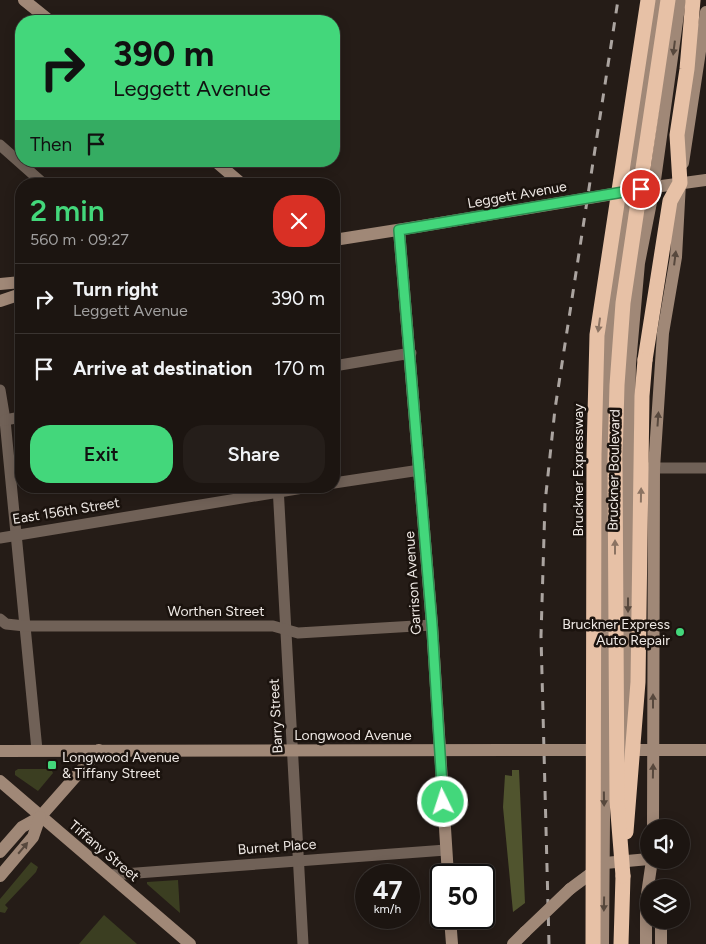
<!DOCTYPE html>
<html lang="en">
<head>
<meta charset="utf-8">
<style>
  body { margin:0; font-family:Figtree,sans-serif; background:#251e1a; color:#f1f3f6; height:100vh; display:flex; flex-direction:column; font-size:19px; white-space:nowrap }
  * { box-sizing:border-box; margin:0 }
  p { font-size:16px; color:#a09f9f }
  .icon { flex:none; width:28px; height:28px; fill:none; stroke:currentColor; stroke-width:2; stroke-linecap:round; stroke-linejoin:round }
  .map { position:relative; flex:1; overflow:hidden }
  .panel { position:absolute; left:15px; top:178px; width:325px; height:315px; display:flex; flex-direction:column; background:#1c1511; border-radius:20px; box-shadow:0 2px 12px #0003,0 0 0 1px #3a3431 }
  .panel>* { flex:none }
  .guide { position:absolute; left:15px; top:15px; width:325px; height:152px; border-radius:20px; box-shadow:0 2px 12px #0003,0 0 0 1px #3a3431; background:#43d77b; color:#111; overflow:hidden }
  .tools { position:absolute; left:640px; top:819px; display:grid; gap:10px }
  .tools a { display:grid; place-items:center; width:50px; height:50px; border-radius:50%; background:#1c1511; box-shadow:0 2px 12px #0003,0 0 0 1px #3a3431; font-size:25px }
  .speed { position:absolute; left:355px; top:864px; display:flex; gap:10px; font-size:25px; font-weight:700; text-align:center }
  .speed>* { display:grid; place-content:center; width:65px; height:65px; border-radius:50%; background:#1c1511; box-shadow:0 2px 12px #0003,0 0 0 1px #3a3431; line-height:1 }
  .speed small { font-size:12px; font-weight:400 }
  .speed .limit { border:2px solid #111; border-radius:8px; background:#fff; color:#111 }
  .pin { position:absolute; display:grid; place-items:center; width:42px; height:42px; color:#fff; margin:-21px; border:2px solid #fff; border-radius:50%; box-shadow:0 1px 5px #0007 }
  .me { position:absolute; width:55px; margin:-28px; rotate:356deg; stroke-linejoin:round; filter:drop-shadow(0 0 4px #0008) }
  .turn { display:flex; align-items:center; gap:18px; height:105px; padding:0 15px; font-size:22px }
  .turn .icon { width:65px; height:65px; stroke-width:2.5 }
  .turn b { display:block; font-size:35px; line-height:42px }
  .then { display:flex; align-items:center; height:48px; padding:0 15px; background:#0003; gap:10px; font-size:19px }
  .round { display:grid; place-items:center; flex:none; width:52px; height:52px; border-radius:20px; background:#251e1a }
  .headline { display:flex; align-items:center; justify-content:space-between; height:85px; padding:0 15px }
  h1 { font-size:30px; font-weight:600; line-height:38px; color:#43d77b }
  .action { display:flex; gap:10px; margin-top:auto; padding:10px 15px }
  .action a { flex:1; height:58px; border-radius:20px; background:#43d77b; color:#111; font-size:20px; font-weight:600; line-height:58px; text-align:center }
  .action a+a { background:#251e1a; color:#f1f3f6 }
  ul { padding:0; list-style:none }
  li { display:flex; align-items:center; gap:15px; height:70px; padding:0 15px; border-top:1px solid #3a3431 }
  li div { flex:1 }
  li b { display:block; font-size:19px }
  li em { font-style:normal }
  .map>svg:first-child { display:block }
  .green { fill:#3b3e21 }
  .forest { fill:#50542e }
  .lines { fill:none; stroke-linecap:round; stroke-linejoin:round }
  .street { stroke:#706157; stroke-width:11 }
  .secondary { stroke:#a08877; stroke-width:12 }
  .highway { stroke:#e7c1a6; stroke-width:15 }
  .rail { stroke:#aba4a0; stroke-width:3; stroke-dasharray:9 9; stroke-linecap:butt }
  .secondary-bridge { stroke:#a08877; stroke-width:12 }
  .highway-bridge { stroke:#e7c1a6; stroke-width:15 }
  .oneway { fill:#57483d }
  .oneway2 { fill:#8b7362 }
  .route-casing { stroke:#2c8c50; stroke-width:12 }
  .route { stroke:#43d77b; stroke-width:9 }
  .poi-dot { fill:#43d77b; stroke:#1b130e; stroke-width:2 }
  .labels { text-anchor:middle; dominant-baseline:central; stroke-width:5; stroke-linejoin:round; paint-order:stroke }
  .street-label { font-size:14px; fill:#efe9e5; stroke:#1b130e }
  .poi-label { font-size:14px; fill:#efe9e5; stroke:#1b130e; text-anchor:end }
</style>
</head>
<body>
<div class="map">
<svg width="706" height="944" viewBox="0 0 706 944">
  <rect width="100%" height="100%" fill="#251c17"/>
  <g class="green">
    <path d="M18 769H51L53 773 38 791 15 775V771Z"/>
    <path d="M31 862 38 867 36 872 5 905 8 908 5 913 0 912V899Z"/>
    <path d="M178 880 180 913 147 884V882Z"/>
    <path d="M104 915 137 944H79Z"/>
  </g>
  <path class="forest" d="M512 770H519L525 903 513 912 503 807 505 775 512 776Z"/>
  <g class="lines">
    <g class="street">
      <path d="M0 145 44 184"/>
      <path d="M334 366 411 353"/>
      <path d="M0 390 5 420 37 750"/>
      <path d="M5 420 21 417"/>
      <path d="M645 468H706"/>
      <path d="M334 483 420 470"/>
      <path d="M278 486 303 944"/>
      <path d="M0 538 315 486"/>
      <path d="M0 619 6 624 25 626H273L298 633 432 625"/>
      <path d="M110 875 446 850"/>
    </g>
    <g class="secondary">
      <path d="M24 0 50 21"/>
      <path d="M215 161 242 184"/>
      <path d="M683 163 706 12"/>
      <path d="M647 188 706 180"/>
      <path d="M399 230 432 625 448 875"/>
      <path d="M334 240 416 227"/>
      <path d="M0 284 21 282"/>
      <path d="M0 301 21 294"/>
      <path d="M554 750H601"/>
      <path d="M624 750H706"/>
      <path d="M0 751 509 750"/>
      <path d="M625 774 628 694V468L630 364 639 263 654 187 680 0"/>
      <path d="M0 781 190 944"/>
      <path d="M653 828 654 468 663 333 676 257 680 183"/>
      <path d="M0 852 22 827 40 817 99 750"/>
      <path d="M0 876 33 837 40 817"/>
      <path d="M570 889 605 863 649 859"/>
      <path d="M450 918 452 944"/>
      <path d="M513 944 525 932"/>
      <path d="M603 944 605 697 603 469 609 330 659 0"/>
      <path d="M646 944V901L652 860"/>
      <path d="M661 944V920"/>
    </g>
    <g class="highway">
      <path d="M645 360 670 201 680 183 677 135 687 69 693 0"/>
      <path d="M621 944 623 876"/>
    </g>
    <path class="rail" d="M549 944 541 636 545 503 555 409 618 0"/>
    <g class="secondary-bridge">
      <path d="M416 227 613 194"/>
      <path d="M509 750H554"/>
      <path d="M525 932 570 889"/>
    </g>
    <g class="highway-bridge">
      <path d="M626 832 638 682 642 396 645 360"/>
      <path d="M623 876 617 801 615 459 617 385 623 303 668 0"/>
      <path d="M593 944 594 454 597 335 648 0"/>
    </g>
  </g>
  <defs><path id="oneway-solid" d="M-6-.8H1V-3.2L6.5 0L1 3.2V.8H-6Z" transform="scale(1.25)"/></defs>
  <g class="oneway">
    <use href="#oneway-solid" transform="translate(674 48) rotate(97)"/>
    <use href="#oneway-solid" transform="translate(675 258) rotate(-83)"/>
    <use href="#oneway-solid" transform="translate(658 419) rotate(-86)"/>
    <use href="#oneway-solid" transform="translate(628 605) rotate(90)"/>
    <use href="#oneway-solid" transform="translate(653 701) rotate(-90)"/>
    <use href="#oneway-solid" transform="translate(653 771) rotate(-89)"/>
    <use href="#oneway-solid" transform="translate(604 799) rotate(89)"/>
    <use href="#oneway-solid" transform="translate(23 848) rotate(-50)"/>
    <use href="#oneway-solid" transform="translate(604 904) rotate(91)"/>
  </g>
  <g class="oneway2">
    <use href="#oneway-solid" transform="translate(599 325) rotate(98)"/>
    <use href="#oneway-solid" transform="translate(641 495) rotate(-89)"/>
    <use href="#oneway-solid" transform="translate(615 547) rotate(-90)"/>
  </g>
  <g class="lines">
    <g class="route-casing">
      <path id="route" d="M443 802 432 625 399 230 641 189"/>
    </g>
    <use href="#route" class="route"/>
  </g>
  <g class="poi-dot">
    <circle cx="680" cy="632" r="5"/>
    <rect x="47" y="760" width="10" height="10" rx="2.5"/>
  </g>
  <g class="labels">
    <g class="street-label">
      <text transform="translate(517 195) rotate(-10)">Leggett Avenue</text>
      <text transform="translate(578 470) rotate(-90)">Bruckner Expressway</text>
      <text transform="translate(614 470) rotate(-89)">Bruckner Boulevard</text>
      <text transform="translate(66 511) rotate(-9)">East 156th Street</text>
      <text transform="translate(413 583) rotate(-94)">Garrison Avenue</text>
      <text x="216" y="611">Worthen Street</text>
      <text transform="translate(276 716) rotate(-93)">Barry Street</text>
      <text x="353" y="735">Longwood Avenue</text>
      <text transform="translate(277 847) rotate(-4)">Burnet Place</text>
      <text transform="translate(104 851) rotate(40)">Tiffany Street</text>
    </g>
    <g class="poi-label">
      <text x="670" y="624">Bruckner Express<tspan x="670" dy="16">Auto Repair</tspan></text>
      <text x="62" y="757" text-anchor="start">Longwood Avenue<tspan x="62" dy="16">&amp; Tiffany Street</tspan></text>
    </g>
  </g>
</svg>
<div class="tools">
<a><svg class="icon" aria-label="sound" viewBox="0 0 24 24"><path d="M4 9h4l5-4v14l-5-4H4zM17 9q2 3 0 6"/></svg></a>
<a><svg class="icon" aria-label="layers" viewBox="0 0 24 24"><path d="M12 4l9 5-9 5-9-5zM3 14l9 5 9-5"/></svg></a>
</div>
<div class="speed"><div>47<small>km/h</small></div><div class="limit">50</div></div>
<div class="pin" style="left:641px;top:189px;background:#d93025"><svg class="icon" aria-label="arrive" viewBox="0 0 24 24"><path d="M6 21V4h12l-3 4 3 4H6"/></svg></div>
<svg class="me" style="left:443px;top:802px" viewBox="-20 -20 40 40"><circle r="17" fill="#43d77b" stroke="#fff" stroke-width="3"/><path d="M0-11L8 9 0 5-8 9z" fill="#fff"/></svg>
<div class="guide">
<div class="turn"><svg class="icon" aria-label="right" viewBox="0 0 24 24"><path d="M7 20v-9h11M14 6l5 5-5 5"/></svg><div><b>390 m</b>Leggett Avenue</div></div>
<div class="then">Then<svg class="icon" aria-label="arrive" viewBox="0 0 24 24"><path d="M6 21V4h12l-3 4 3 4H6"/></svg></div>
</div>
<section class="panel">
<div class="headline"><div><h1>2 min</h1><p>560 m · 09:27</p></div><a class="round" style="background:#d93025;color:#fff"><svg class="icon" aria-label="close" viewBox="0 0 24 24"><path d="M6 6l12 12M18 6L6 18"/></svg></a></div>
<ul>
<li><svg class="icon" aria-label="right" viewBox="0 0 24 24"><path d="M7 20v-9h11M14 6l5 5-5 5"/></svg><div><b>Turn right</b><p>Leggett Avenue</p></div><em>390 m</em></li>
<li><svg class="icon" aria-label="arrive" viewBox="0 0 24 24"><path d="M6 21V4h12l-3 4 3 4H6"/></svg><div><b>Arrive at destination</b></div><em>170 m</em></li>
</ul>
<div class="action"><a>Exit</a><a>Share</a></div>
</section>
</div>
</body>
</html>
